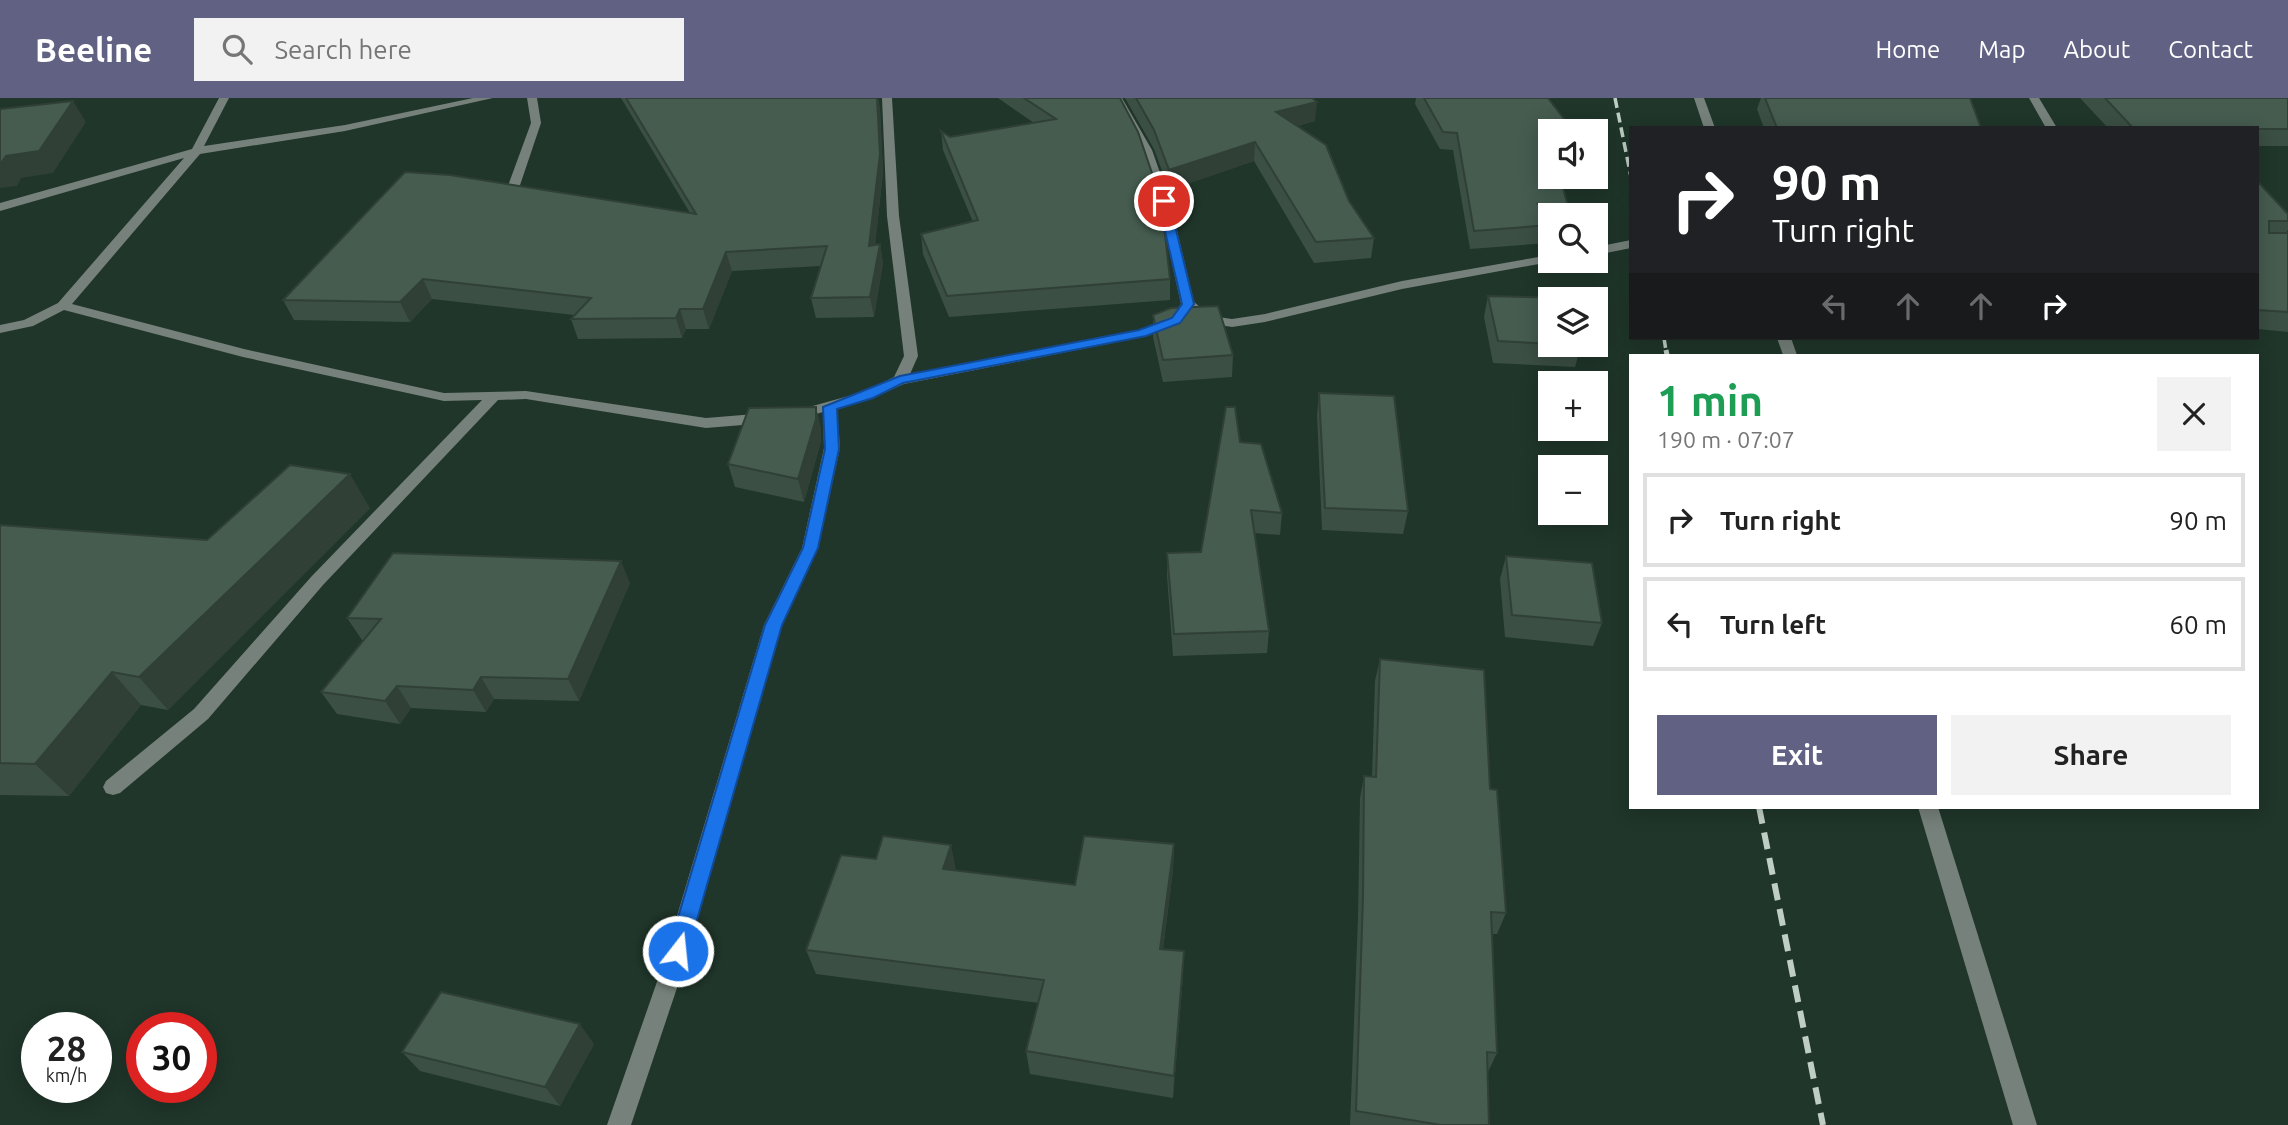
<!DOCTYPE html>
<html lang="en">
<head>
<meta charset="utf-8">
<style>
  body { margin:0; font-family:Ubuntu,sans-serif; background:#f2f2f2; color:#222; height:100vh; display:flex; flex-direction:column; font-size:26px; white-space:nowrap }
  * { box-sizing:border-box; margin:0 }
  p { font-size:23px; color:#767676 }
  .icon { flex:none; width:38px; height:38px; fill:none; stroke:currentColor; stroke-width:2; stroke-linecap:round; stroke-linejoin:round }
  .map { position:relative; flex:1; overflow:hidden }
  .sheet { position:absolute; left:1629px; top:256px; width:630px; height:455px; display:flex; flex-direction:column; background:#fff; border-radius:0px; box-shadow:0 4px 18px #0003 }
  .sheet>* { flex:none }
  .hud { position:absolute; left:1629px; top:28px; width:630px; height:214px; border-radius:0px; box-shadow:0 4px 18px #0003; background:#202124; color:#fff; overflow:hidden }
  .fabs { position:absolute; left:1538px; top:21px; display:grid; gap:14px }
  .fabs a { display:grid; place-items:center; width:70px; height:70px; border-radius:0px; background:#fff; box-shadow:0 4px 18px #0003; font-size:35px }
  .speed { position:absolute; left:21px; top:914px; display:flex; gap:14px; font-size:35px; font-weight:700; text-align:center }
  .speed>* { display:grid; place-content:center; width:91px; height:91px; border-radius:50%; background:#fff; box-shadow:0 4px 18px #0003; line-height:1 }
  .speed small { font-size:18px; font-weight:400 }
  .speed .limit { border:10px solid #d22; background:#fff; color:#111 }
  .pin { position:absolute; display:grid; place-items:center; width:60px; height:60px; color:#fff; margin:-30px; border:4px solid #fff; border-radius:50%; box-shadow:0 2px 7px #0007 }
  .me { position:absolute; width:77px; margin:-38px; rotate:16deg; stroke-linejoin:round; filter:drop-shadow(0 0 5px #0008) }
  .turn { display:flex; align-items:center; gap:24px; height:147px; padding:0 28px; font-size:32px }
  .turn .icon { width:91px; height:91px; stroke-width:2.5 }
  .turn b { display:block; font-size:49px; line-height:60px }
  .lanes { display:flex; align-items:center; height:66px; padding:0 28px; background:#0003; justify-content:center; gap:35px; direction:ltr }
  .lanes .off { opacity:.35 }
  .round { display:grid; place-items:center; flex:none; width:74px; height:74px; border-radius:0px; background:#f2f2f2 }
  .overview { display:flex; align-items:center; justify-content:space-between; height:119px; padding:0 28px }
  h1 { font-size:42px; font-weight:700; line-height:52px; color:#1e9e55 }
  .cta { display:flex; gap:14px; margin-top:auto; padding:14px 28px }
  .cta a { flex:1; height:80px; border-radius:0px; background:#616183; color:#fff; font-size:28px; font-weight:700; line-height:80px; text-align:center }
  .cta a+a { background:#f2f2f2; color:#222 }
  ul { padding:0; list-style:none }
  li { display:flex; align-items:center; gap:21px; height:94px; margin:0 14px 10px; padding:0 14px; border:4px solid #e0e0e0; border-radius:0px }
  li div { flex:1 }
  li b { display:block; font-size:26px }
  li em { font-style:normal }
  header { display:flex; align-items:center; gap:42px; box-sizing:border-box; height:98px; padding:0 35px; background:#616183; color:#fff }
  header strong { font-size:33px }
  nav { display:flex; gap:38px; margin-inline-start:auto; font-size:24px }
  .search { width:490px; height:63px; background:#f2f2f2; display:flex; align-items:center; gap:18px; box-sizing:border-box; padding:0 24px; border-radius:0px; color:#767676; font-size:26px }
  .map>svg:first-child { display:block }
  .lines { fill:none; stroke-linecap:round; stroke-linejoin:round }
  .minor { fill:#76817b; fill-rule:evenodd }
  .rail-far2 { stroke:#bfcec5; stroke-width:3.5; stroke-dasharray:10 5; stroke-linecap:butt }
  .rail-far1 { stroke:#bfcec5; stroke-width:5; stroke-dasharray:13 6; stroke-linecap:butt }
  .rail { stroke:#bfcec5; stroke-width:6; stroke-dasharray:17 9; stroke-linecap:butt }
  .wall { fill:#3b4f44 }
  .shaded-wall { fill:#304037 }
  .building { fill:#455c4f; stroke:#304037; stroke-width:2 }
  .route { fill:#1a73e8; stroke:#114b97; stroke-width:2 }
</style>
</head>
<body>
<header>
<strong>Beeline</strong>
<div class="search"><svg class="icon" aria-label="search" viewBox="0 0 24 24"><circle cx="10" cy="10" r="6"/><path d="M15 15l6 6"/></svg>Search here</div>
<nav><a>Home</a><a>Map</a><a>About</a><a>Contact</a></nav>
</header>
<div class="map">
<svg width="2288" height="1027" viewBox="0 0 2288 1027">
  <rect width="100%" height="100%" fill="#20362a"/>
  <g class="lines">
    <g class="minor">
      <path d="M219 0H229L204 48 345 27 473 0H493L345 33 200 56 72 206 244 251 444 295 526 293 706 320 768 315 775 320 768 325 706 330 526 301 498 302 323 487 208 621 120 695 113 697 106 695 103 689 106 683 194 611 311 479 482 302 444 303 243 259 64 212 33 228 0 235V227L24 222 58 205 184 60 0 113V105L192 51Z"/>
      <path d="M527 0H537L541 25 517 96 511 100 505 96 531 25Z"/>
      <path d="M882 0H892L899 118 918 258 910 276 1139 232 1171 219 1181 206 1158 103 1140 52 1112 0H1122L1152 52 1170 103 1194 204 1211 218 1232 221 1265 216 1402 183 1550 157V163H1555L1402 191 1265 224 1232 229 1202 224 1189 214 1181 225 1147 238 904 286 873 300 837 310 840 350 818 450 782 527 681 878 631 1027H607L659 878 764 527 802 450 824 350 823 314 796 322 789 317 791 314 863 294 894 279 904 258 887 118Z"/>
      <path d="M1694 0H1704L1715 30H1704Z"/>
      <path d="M2029 0H2039L2057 30H2046Z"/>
      <path d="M1631 142V150L1596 157V149Z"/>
      <path d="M1777 240H1791L1797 257H1783Z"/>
      <path d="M1918 709H1938L2037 1027H2013Z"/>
    </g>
    <g class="rail-far2">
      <path d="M1615 0 1631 79"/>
      <path d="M1664 240 1666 253"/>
    </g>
    <path class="rail-far1" d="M1666 252 1667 257"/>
    <path class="rail" d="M1759 709 1823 1027"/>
  </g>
  <g class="wall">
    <path d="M621 0H878L880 11 883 74 875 147 880 146 883 165 874 219 816 220 811 200 821 168 732 173 709 231H686L682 240 578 241 571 221 574 217 432 201 410 224 294 222 283 202 690 115Z"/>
    <path d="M998 0H1120L1153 94 1170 181V202L949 219 923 156 921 136 973 124 943 52 941 33 950 39 1034 25Z"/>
    <path d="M1125 0H1312L1315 23 1297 28 1374 140 1371 160 1314 165 1254 63 1169 92 1154 51Z"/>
    <path d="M1416 0H1548L1567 25 1565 33H1550V79L1568 108 1566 117H1550V134L1548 145 1470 151 1453 52 1440 51 1415 6Z"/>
    <path d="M1761 0H1970L1981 30H1764L1757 11Z"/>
    <path d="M2080 0H2288V48H2258V30H2108Z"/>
    <path d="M2258 84 2288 116V132L2286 135H2288V234L2258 231Z"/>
    <path d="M1488 198 1550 201V247H1581L1575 269 1493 265 1484 219Z"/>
    <path d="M1153 217 1233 257 1232 279 1163 284 1153 239Z"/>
    <path d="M1319 295 1408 413 1403 436 1322 432 1317 317Z"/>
    <path d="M816 309 821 332V343L804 404 735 389 728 366Z"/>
    <path d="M1240 344 1282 415 1280 437 1254 435 1269 533 1267 555 1173 558 1167 478V455L1201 454Z"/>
    <path d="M370 410 168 612 141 607 69 698 0 697V427L207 442Z"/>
    <path d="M1506 458 1602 525 1593 548 1505 539 1500 481Z"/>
    <path d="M630 485 579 603 494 601 486 614 411 610 400 626 337 616 321 594 364 542H362L347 520Z"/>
    <path d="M1380 561 1490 691 1506 815 1497 836H1492L1497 955 1488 974 1489 1027H1350L1358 820 1360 700 1364 678 1372 679 1375 583Z"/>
    <path d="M1174 746 1173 772 1163 851 1183 877 1173 1000 1030 976 1026 953 1039 905 816 876 806 852 956 772V773L1075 787Z"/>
    <path d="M594 946 560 1008 420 973 402 954Z"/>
  </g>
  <g class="shaded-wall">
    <path d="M877 0 880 11 883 74 873 168 869 148Z"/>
    <path d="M73 3 86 24 53 75 21 80 17 88 0 90V66L6 58Z"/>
    <path d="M1317 4 1315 23 1275 33 1276 14Z"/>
    <path d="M1255 44 1254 63 1169 92V72Z"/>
    <path d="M1153 78V97L1146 80Z"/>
    <path d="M880 146 883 165 874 219 870 199Z"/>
    <path d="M726 154 732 173 709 231 703 211Z"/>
    <path d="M423 181 432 201 410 224 400 204Z"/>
    <path d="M680 211 686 231 682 240 676 220Z"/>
    <path d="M816 309 821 332V343L804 404 798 381Z"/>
    <path d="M350 376 370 410 168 612 139 579Z"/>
    <path d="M621 463 630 485 579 603 568 581Z"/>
    <path d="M112 574 141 607 69 698 35 666Z"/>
    <path d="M481 579 494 601 486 614 473 592Z"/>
    <path d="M397 588 411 610 400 626 385 603Z"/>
    <path d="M1174 746 1173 772 1160 875V851Z"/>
    <path d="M951 747 956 772 948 796 943 771Z"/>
    <path d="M1184 853 1183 877 1173 1000 1174 978Z"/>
    <path d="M580 926 594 946 560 1008 545 989Z"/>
  </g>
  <g class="building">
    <path d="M626 0H877L880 56 869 148 880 146 870 199 811 200 827 148 726 154 703 211H680L676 220 571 221 591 200 423 181 400 204 283 202 405 74 450 77 696 116Z"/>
    <path d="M1024 0H1120L1138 34 1153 78 1146 80 1162 110 1170 181 947 198 921 136 978 122 941 33 950 39 1056 21Z"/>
    <path d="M1136 0H1312L1317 4 1276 14 1326 47 1349 103 1374 140 1316 144 1255 44 1169 72 1154 32Z"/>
    <path d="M1424 0H1548L1567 25 1546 26 1550 42V79H1560L1568 108 1538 106 1550 124V127L1474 133 1457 35 1443 34Z"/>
    <path d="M1765 0H1970L1981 30H1777Z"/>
    <path d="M2105 0H2288V31H2258V30H2133Z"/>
    <path d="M73 3 39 53 6 58 1 65 0 66V11Z"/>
    <path d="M2258 84 2288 116V123H2269V135H2288V214L2258 212Z"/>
    <path d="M1488 198 1568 200 1569 201H1550V246L1498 243Z"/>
    <path d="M1218 208 1233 257 1163 262 1153 217 1171 210Z"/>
    <path d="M1319 295 1394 298 1408 413 1325 410Z"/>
    <path d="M816 309V321L798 381 728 366 749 310Z"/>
    <path d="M1226 309H1235L1240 344 1261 346 1282 415 1251 412 1269 533 1174 536 1167 455 1201 454Z"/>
    <path d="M290 367 350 376 139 579 112 574 35 666 0 665V427L207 442Z"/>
    <path d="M393 455 621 463 568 581 481 579 473 592 397 588 385 603 321 594 381 521 347 520Z"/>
    <path d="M1506 458 1592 465 1602 525 1512 517Z"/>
    <path d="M1380 561 1484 572 1490 691 1497 692 1506 815 1491 814 1497 955 1487 954 1489 1027H1441L1356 1013 1363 799 1364 678 1376 679Z"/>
    <path d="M883 738 951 747 943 771 1075 787 1084 738 1174 746 1160 851 1184 853 1174 978 1026 953 1044 882 806 852 841 757 876 761Z"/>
    <path d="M441 894 580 926 545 989 402 954Z"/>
  </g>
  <path class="route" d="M1164 100 1169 103 1194 206 1180 225 1146 238 903 285 873 300 837 311 839 351 818 450 782 527 688 853 685 859 678 862 671 859 668 853 765 527 803 450 825 351 823 309 900 278 1139 232 1172 220 1182 206 1158 103Z"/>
</svg>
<div class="fabs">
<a><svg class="icon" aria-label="sound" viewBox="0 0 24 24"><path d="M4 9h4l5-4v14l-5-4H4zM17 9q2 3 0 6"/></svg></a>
<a><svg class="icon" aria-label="search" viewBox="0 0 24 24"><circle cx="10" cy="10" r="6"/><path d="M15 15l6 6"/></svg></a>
<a><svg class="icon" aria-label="layers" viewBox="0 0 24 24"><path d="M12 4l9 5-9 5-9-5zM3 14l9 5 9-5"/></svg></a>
<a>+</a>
<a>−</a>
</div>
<div class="speed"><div>28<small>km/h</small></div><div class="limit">30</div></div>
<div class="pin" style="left:1164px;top:103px;background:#d93025"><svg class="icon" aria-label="arrive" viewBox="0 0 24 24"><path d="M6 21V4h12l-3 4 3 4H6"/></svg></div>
<svg class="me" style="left:678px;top:853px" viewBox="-20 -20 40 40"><circle r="17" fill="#1a73e8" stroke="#fff" stroke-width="3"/><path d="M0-11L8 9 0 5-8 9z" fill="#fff"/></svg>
<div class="hud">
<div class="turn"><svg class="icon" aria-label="right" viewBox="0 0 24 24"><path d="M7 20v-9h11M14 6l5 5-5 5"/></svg><div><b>90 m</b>Turn right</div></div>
<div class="lanes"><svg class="icon off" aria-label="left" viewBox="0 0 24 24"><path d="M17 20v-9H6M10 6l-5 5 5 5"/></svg><svg class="icon off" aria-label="ahead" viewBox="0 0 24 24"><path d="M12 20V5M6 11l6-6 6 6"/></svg><svg class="icon off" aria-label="ahead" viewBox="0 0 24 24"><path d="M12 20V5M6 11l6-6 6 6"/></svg><svg class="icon" aria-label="right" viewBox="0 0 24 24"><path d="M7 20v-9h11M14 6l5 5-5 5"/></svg></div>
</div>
<section class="sheet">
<div class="overview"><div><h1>1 min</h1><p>190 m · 07:07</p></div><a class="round"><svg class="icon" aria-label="close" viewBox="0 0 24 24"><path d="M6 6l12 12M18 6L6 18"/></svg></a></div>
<ul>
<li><svg class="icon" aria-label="right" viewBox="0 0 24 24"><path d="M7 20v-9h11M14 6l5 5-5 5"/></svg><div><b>Turn right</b></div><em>90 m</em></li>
<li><svg class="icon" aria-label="left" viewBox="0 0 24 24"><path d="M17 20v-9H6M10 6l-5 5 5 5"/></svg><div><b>Turn left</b></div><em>60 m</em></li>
</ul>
<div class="cta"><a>Exit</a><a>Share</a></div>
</section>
</div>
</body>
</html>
